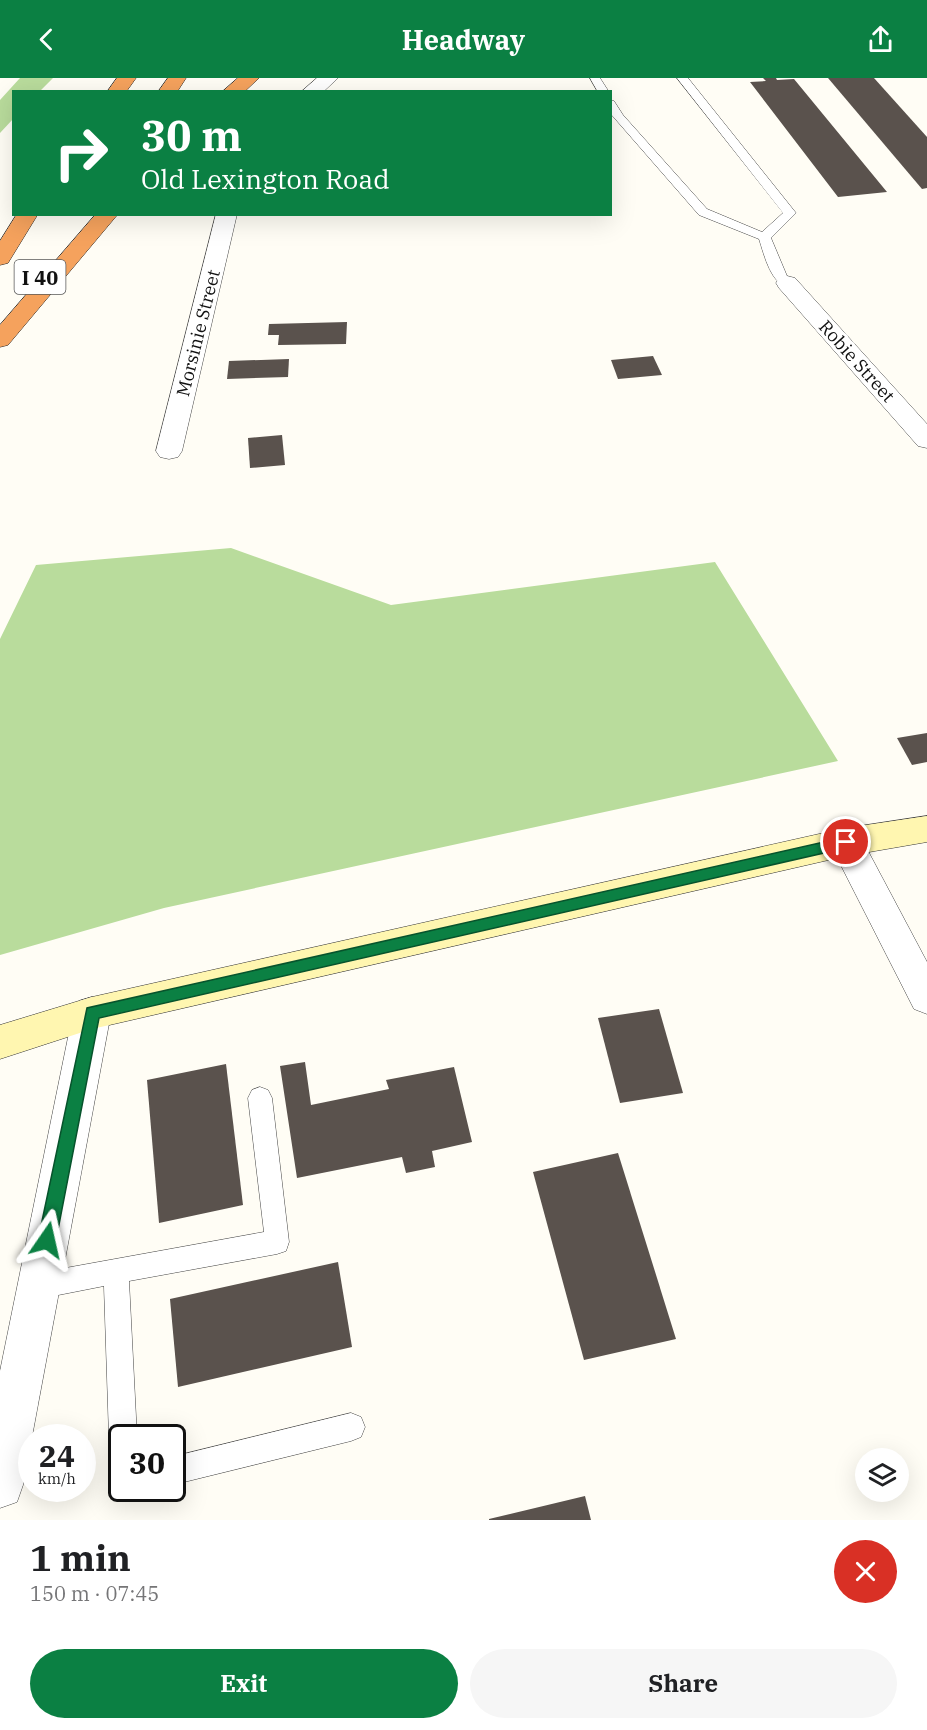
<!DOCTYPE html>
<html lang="en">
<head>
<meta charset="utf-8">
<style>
  body { margin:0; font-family:"IBM Plex Serif",serif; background:#f6f6f6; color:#202124; height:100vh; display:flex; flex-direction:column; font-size:22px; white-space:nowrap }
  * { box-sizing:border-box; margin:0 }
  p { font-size:20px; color:#757577 }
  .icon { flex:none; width:33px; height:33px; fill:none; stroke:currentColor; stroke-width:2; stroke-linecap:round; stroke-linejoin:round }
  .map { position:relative; height:1442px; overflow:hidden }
  .sheet { display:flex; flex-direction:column; background:#fff; flex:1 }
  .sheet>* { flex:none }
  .hud { position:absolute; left:12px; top:12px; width:600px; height:126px; border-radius:0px; box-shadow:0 6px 24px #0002; background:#0b8043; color:#fff; overflow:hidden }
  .controls { position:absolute; left:855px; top:1370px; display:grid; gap:12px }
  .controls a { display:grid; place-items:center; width:54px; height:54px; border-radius:50%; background:#fff; box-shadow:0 6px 24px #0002; font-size:30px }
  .speed { position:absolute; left:18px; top:1346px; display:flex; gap:12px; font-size:30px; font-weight:700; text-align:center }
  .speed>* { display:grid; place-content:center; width:78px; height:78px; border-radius:50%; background:#fff; box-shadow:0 6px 24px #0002; line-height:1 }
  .speed small { font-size:15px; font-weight:400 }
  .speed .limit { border:3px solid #111; border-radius:9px; background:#fff; color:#111 }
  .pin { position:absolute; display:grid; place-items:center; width:51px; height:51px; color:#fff; margin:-26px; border:3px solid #fff; border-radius:50%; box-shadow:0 2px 6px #0007 }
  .me { position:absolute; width:66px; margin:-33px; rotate:11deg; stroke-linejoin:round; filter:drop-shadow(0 0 4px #0008) }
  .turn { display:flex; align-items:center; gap:21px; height:126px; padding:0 30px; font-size:27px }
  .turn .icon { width:78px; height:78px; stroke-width:2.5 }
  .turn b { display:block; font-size:42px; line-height:51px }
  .round { display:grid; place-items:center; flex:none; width:63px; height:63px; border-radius:32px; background:#f6f6f6 }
  .summary { display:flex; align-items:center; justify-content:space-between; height:102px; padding:0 30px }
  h1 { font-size:36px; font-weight:800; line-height:45px }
  .primary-button { display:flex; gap:12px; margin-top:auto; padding:12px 30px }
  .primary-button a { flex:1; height:69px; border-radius:36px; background:#0b8043; color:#fff; font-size:24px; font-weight:800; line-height:69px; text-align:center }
  .primary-button a+a { background:#f6f6f6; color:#202124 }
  header { display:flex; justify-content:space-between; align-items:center; height:78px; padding:0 30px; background:#0b8043; color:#fff; font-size:27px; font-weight:800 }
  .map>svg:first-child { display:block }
  .forest { fill:#b9dc9c }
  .building { fill:#5a524d }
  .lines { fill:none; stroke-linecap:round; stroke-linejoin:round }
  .service-casing { stroke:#444; stroke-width:1 }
  .minor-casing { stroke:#444; stroke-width:1 }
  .secondary-casing { stroke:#333; stroke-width:1 }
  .motorway-casing { stroke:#222; stroke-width:1 }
  .service { fill:#fff; fill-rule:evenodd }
  .minor { fill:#fff; fill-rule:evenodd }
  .secondary { fill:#fff6b0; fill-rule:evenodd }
  .motorway { fill:#f5a25d; fill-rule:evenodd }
  .route { fill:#0b8043; stroke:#07532c; stroke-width:1.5 }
  .labels { text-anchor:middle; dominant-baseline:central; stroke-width:6; stroke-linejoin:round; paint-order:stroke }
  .far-street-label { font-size:18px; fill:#111; stroke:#fff }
  .shield { fill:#fff; stroke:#585858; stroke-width:1.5 }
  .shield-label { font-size:20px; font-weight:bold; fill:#111 }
</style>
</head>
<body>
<header><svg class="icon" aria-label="back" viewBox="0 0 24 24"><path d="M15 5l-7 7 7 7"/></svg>Headway<svg class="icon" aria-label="share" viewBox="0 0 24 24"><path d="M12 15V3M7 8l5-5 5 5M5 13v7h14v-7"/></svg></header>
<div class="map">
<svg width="927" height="1442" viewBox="0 0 927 1442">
  <rect width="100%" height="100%" fill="#fffdf5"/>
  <g class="forest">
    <path d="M20 0H53L40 13 14 14 13 41 0 55V22Z"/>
    <path d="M231 470 391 527 715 484 838 683 164 830 0 877V561L36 487Z"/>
  </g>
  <g class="building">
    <path d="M763 0H776L777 2 794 1 887 114 838 119 750 4 766 3Z"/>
    <path d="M828 0H874L927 59V110L922 111Z"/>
    <path d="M347 244 346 266 278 267 279 257H268L269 246Z"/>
    <path d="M653 278 662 297 618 301 611 282Z"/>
    <path d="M289 281 288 299 227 301 229 283Z"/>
    <path d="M282 357 285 387 250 390 248 360Z"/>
    <path d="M927 655V684L912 687 897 660Z"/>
    <path d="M659 931 683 1015 620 1025 598 940Z"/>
    <path d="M305 984 311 1027 389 1011 386 1002 454 989 472 1064 432 1073 435 1089 406 1095 402 1079 297 1100 280 988Z"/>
    <path d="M226 986 243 1127 159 1145 147 1002Z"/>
    <path d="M618 1075 676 1261 584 1282 533 1094Z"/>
    <path d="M338 1184 352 1269 178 1309 170 1221Z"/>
    <path d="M585 1418 591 1442H489V1441Z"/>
  </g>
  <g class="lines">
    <g class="service-casing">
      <g id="service">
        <path d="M590 0H600L609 14H598Z"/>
        <path d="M677 0H688L796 135 771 160 787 198 794 205 792 208C772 212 764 176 759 161L699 137 610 35V22L614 23 623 37 707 131 762 154 783 135Z"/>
        <path d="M260 1009 268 1012 272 1020 289 1164 286 1173 277 1176 129 1203 137 1359H122V1372L113 1369 109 1359 104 1208 38 1221 29 1217 25 1208 29 1199 38 1195 264 1154 248 1020 252 1012Z"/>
        <path d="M351 1335 361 1339 365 1349 361 1359 351 1363 172 1407V1379Z"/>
      </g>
    </g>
    <g class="minor-casing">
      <g id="minor">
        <path d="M317 0H338L323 14H301Z"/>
        <path d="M216 136H237L182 373 178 379 169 381 160 379 156 373Z"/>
        <path d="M787 198 795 200 927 346V370L918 368 779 210 776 205 779 200Z"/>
        <path d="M846 750 858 754 927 884V936L914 931 829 764 834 754Z"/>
        <path d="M92 919 105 923 111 935 23 1407 17 1424 0 1430V1293L73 935 79 923Z"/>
      </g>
    </g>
    <g class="secondary-casing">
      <path id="secondary" d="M927 738V764L846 778 92 951 0 981V947L92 919 846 750Z"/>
    </g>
    <g class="motorway-casing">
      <g id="motorway">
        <path d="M117 0H136L126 14H107Z"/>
        <path d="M168 0H186L177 14H158Z"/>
        <path d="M238 0H259L244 14H222Z"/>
        <path d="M17 136H38L8 185 0 187V163Z"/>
        <path d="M96 136H118L8 267 0 269V247Z"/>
      </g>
    </g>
    <use href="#service" class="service"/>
    <use href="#minor" class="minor"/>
    <use href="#secondary" class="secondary"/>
    <use href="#motorway" class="motorway"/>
  </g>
  <path class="route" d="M846 759 851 760 853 764 851 768 846 770 99 940 56 1162 53 1169 47 1171 41 1169 38 1162 87 930Z"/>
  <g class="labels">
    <g class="far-street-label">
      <text transform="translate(198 255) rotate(-76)">Morsinie Street</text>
      <text transform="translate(857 283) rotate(48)">Robie Street</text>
    </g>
    <rect class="shield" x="14.5" y="182" width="51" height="34" rx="4.5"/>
    <g class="shield-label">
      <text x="40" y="199">I 40</text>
    </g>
  </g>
</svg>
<div class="controls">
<a><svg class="icon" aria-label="layers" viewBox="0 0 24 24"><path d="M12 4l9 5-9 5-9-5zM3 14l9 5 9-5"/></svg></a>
</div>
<div class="speed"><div>24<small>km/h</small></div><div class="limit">30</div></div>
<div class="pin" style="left:846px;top:764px;background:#d93025"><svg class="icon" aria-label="arrive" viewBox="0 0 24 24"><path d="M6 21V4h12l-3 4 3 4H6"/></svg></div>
<svg class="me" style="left:47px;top:1162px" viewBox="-20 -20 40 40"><path d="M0-17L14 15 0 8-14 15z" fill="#0b8043" stroke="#fff" stroke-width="4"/></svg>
<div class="hud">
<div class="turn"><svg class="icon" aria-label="right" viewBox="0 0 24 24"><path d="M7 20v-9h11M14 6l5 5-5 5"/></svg><div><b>30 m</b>Old Lexington Road</div></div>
</div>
</div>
<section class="sheet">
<div class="summary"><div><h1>1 min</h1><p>150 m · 07:45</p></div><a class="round" style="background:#d93025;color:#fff"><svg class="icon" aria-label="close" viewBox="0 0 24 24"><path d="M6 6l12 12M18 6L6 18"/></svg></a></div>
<div class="primary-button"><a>Exit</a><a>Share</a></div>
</section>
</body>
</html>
